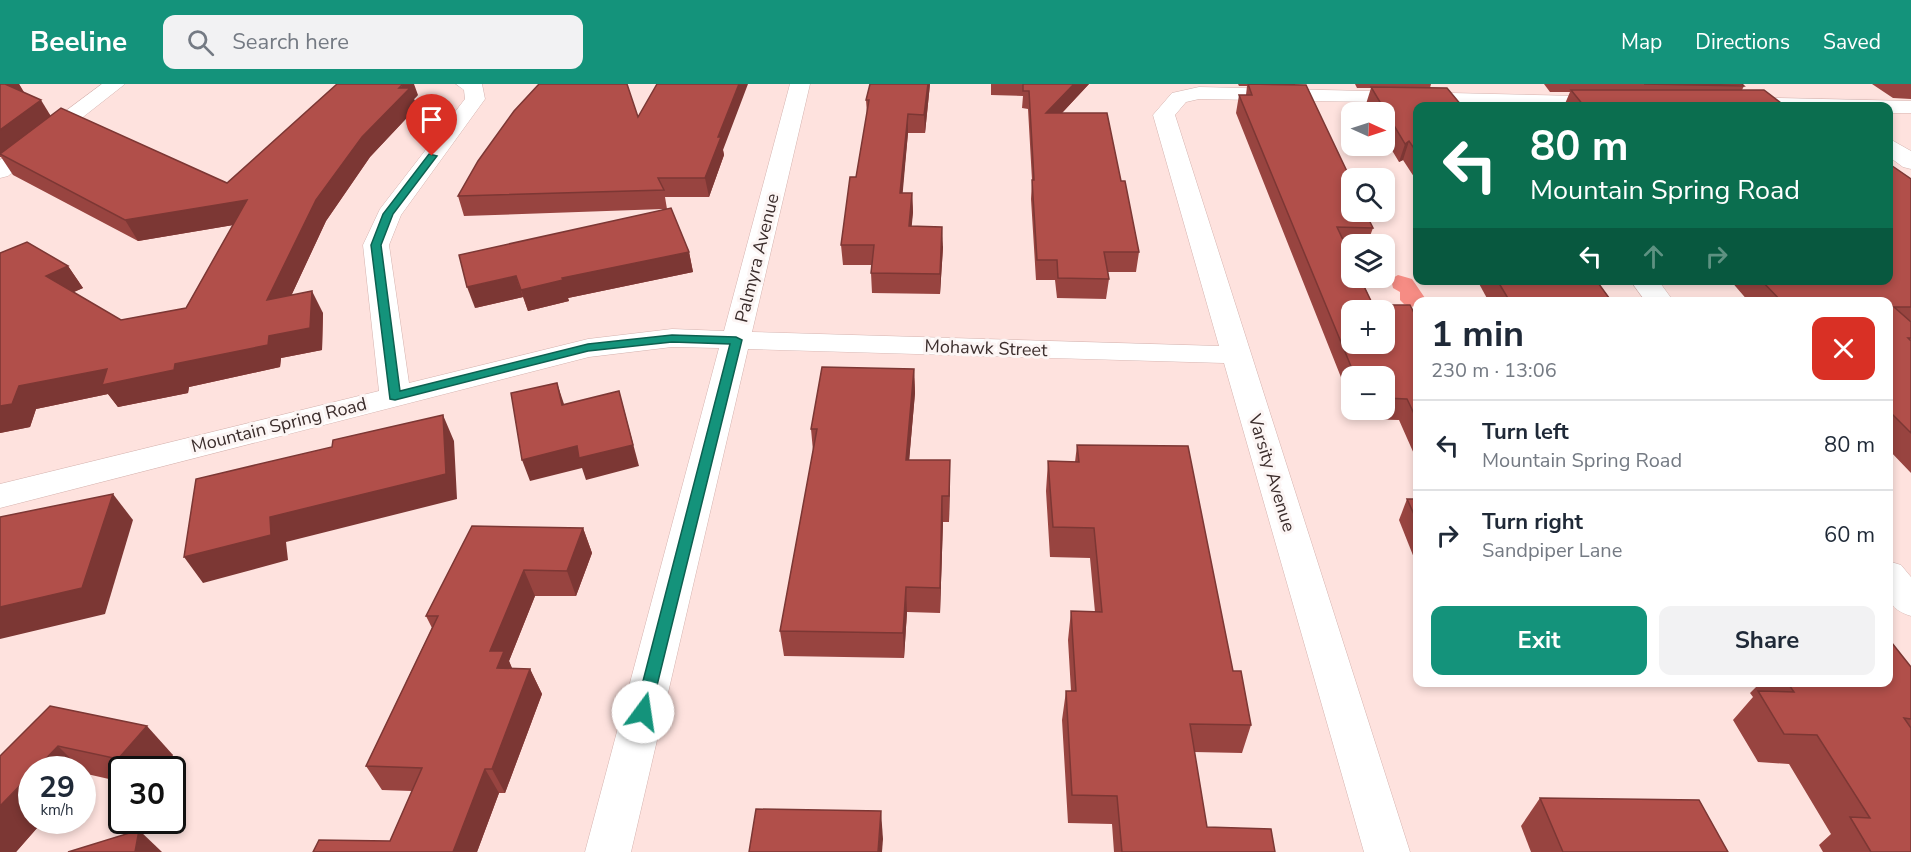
<!DOCTYPE html>
<html lang="en">
<head>
<meta charset="utf-8">
<style>
  body { margin:0; font-family:"Nunito Sans",sans-serif; background:#f2f2f3; color:#1f2937; height:100vh; display:flex; flex-direction:column; font-size:22px; white-space:nowrap }
  * { box-sizing:border-box; margin:0 }
  p { font-size:20px; color:#747a83 }
  .icon { flex:none; width:33px; height:33px; fill:none; stroke:currentColor; stroke-width:2; stroke-linecap:round; stroke-linejoin:round }
  .map { position:relative; flex:1; overflow:hidden }
  .sheet { position:absolute; left:1413px; top:213px; width:480px; height:390px; display:flex; flex-direction:column; background:#fff; border-radius:12px; box-shadow:0 3px 9px #0003 }
  .sheet>* { flex:none }
  .banner { position:absolute; left:1413px; top:18px; width:480px; height:183px; border-radius:12px; box-shadow:0 3px 9px #0003; background:#0b6e4f; color:#fff; overflow:hidden }
  .needle { width:39px; rotate:93deg }
  .tools { position:absolute; left:1341px; top:18px; display:grid; gap:12px }
  .tools a { display:grid; place-items:center; width:54px; height:54px; border-radius:12px; background:#fff; box-shadow:0 3px 9px #0003; font-size:30px }
  .speed { position:absolute; left:18px; top:672px; display:flex; gap:12px; font-size:30px; font-weight:700; text-align:center }
  .speed>* { display:grid; place-content:center; width:78px; height:78px; border-radius:50%; background:#fff; box-shadow:0 3px 9px #0003; line-height:1 }
  .speed small { font-size:15px; font-weight:400 }
  .speed .limit { border:3px solid #111; border-radius:9px; background:#fff; color:#111 }
  .pin { position:absolute; display:grid; place-items:center; width:51px; height:51px; color:#fff; margin:-62px -26px; border-radius:50% 50% 50% 0; rotate:-45deg; box-shadow:0 0 6px #0007 }
  .pin .icon { rotate:45deg }
  .me { position:absolute; width:66px; margin:-33px; rotate:14deg; stroke-linejoin:round; filter:drop-shadow(0 0 4px #0008) }
  .turn { display:flex; align-items:center; gap:21px; height:126px; padding:0 18px; font-size:27px }
  .turn .icon { width:78px; height:78px; stroke-width:2.5 }
  .turn b { display:block; font-size:42px; line-height:51px }
  .lanes { display:flex; align-items:center; height:57px; padding:0 18px; background:#0003; justify-content:center; gap:30px; direction:ltr }
  .lanes .off { opacity:.35 }
  .round { display:grid; place-items:center; flex:none; width:63px; height:63px; border-radius:12px; background:#f2f2f3 }
  .headline { display:flex; align-items:center; justify-content:space-between; height:102px; padding:0 18px }
  h1 { font-size:36px; font-weight:700; line-height:45px }
  .primary-button { display:flex; gap:12px; margin-top:auto; padding:12px 18px }
  .primary-button a { flex:1; height:69px; border-radius:12px; background:#14937b; color:#fff; font-size:24px; font-weight:700; line-height:69px; text-align:center }
  .primary-button a+a { background:#f2f2f3; color:#1f2937 }
  ul { padding:0; list-style:none }
  li { display:flex; align-items:center; gap:18px; height:90px; padding:0 18px; border-top:2px solid #e0e1e3 }
  li div { flex:1 }
  li b { display:block; font-size:22px }
  li em { font-style:normal }
  header { display:flex; align-items:center; gap:36px; box-sizing:border-box; height:84px; padding:0 30px; background:#14937b; color:#fff }
  header strong { font-size:28px }
  nav { display:flex; gap:33px; margin-inline-start:auto; font-size:21px }
  .search { width:420px; height:54px; background:#f2f2f3; display:flex; align-items:center; gap:15px; box-sizing:border-box; padding:0 21px; border-radius:12px; color:#747a83; font-size:22px }
  .map>svg:first-child { display:block }
  .water { fill:#f68c84 }
  .lines { fill:none; stroke-linecap:round; stroke-linejoin:round }
  .minor-casing { stroke:#d5b3af; stroke-width:1 }
  .minor { fill:#fff; fill-rule:evenodd }
  .wall { fill:#984440 }
  .shaded-wall { fill:#7c3734 }
  .building { fill:#b14f4a; stroke:#7c3734; stroke-width:1.5; fill-rule:evenodd }
  .route { fill:#14937b; stroke:#0d6050; stroke-width:1.5 }
  .labels { text-anchor:middle; dominant-baseline:central; stroke-width:6; stroke-linejoin:round; paint-order:stroke }
  .street-label { font-size:18px; fill:#3c2e2d; stroke:#fcf5f4 }
</style>
</head>
<body>
<header>
<strong>Beeline</strong>
<div class="search"><svg class="icon" aria-label="search" viewBox="0 0 24 24"><circle cx="10" cy="10" r="6"/><path d="M15 15l6 6"/></svg>Search here</div>
<nav><a>Map</a><a>Directions</a><a>Saved</a></nav>
</header>
<div class="map">
<svg width="1911" height="768" viewBox="0 0 1911 768">
  <rect width="100%" height="100%" fill="#fee2de"/>
  <path class="water" d="M1398 191 1412 195 1427 217 1418 218 1417 224 1404 220 1400 216V208L1393 204 1391 195Z"/>
  <g class="lines">
    <g class="minor-casing">
      <g id="minor">
        <path d="M102 0H125L8 92 0 94V76Z"/>
        <path d="M456 0H482L485 15 401 131 389 161 409 299 588 255 672 245 724 247 790 0H810L752 248 1219 262 1153 31 1172 9 1199 3 1619 13 1622 17 1615 22 1199 15 1186 18 1175 31 1410 768H1364L1224 279 748 265 631 768H585L719 264 672 263 589 273 0 424V400L379 307 363 161 380 125 465 15 464 6Z"/>
        <path d="M1736 13 1911 17V29H1888V22H1728L1726 19 1729 15Z"/>
        <path d="M1888 54 1911 67V85L1903 83 1888 72Z"/>
        <path d="M1630 196H1658L1674 218H1646Z"/>
        <path d="M1888 477 1901 481 1911 493V532C1881 523 1888 504 1888 477Z"/>
      </g>
    </g>
    <use href="#minor" class="minor"/>
  </g>
  <g class="wall">
    <path d="M0 0H19L24 8 51 32 227 99 418 11 414 15 417 23 370 73 326 137 291 212 323 229 322 266 281 274 280 283 189 303 188 309 118 323 108 310 36 325 30 343 0 349V169L68 182 83 204 73 208 121 236 186 224 233 141 138 157 13 91 1 73H0Z"/>
    <path d="M870 0H930L925 49H908L902 109H912L913 128 911 142 943 163 940 210 872 209 871 189 872 181H843L841 161 856 93 867 30 866 16Z"/>
    <path d="M991 0H1089L1062 29 1121 97 1139 168 1136 188H1108L1109 195 1106 215 1057 214 1055 196H1036L1031 115 1032 96 1028 25 1022 24 1023 12 991 11Z"/>
    <path d="M1238 0H1295V1L1373 144 1367 160H1352V163H1346L1373 221 1418 237V379L1399 336 1357 335 1353 326H1384V292H1352V321L1236 29 1239 11H1246L1247 2H1239Z"/>
    <path d="M1355 0H1431L1430 4 1418 22V99L1403 76 1399 78 1384 53V28H1371L1366 20 1371 4H1357Z"/>
    <path d="M1544 0H1742L1744 2 1742 6 1785 22H1564L1570 8H1550Z"/>
    <path d="M1872 0H1911V15L1893 14Z"/>
    <path d="M638 33 723 66 724 71 709 113H665L667 125 689 168 693 188 568 214 569 217 528 227 523 213 475 224 663 125 464 132 458 112Z"/>
    <path d="M1911 95V389L1888 365V218H1749L1730 196H1888Z"/>
    <path d="M1477 196H1596L1612 218H1489Z"/>
    <path d="M914 285 915 309 909 376H950L949 438H943L940 529 907 528 904 574 784 572 780 547 813 367 811 345Z"/>
    <path d="M1077 361 1233 587 1251 641 1242 669 1194 668 1207 743 1275 768H1114L1112 740 1068 739 1062 636 1066 607H1071L1068 556 1071 527 1095 528 1090 474 1050 473 1046 407 1048 377 1075 378Z"/>
    <path d="M1407 415H1418V484L1399 436Z"/>
    <path d="M583 444 592 469 576 512H535L509 577 512 585H530L542 610 505 709H499L477 768H313L390 757 412 707 382 706 366 682 432 544 426 532Z"/>
    <path d="M1911 583V768H1823L1819 761 1831 750 1789 680 1758 678 1733 636 1753 613 1750 609 1757 602 1755 598H1888Z"/>
    <path d="M50 622 173 671 160 686H122V698L87 690 82 695V686H32V736H44L16 768H0Z"/>
    <path d="M1540 714 1728 768H1531L1521 742Z"/>
  </g>
  <g class="shaded-wall">
    <path d="M3 0H19L24 9Z"/>
    <path d="M403 0H414L418 11 414 15 417 23 370 73 326 137 279 238 267 216 316 116 362 53Z"/>
    <path d="M739 0H748L723 66 724 71 709 113 705 94 718 53Z"/>
    <path d="M928 0H930L925 49 924 31Z"/>
    <path d="M1074 0H1089L1045 47 1046 29Z"/>
    <path d="M41 16 52 34 0 71V46Z"/>
    <path d="M908 30V49L901 128 900 109Z"/>
    <path d="M1409 57 1403 76 1399 78 1405 60Z"/>
    <path d="M912 109 913 128 910 162 909 142Z"/>
    <path d="M247 116 258 137 138 157 125 136Z"/>
    <path d="M942 143 943 163 940 210V190Z"/>
    <path d="M689 168 693 188 568 214 569 217 528 227 521 206 562 194Z"/>
    <path d="M68 182 83 204 61 214 46 192Z"/>
    <path d="M516 192 523 213 475 224 467 203Z"/>
    <path d="M312 207 323 229 322 266 281 274 280 283 189 303 188 309 118 323 108 310 36 325 30 343 0 349V322L19 302 107 285 175 280 269 252Z"/>
    <path d="M914 285 915 309 907 401 906 376Z"/>
    <path d="M557 299 564 320 569 342 562 321Z"/>
    <path d="M619 307 639 382 586 396 582 384 530 397 522 376Z"/>
    <path d="M443 331 454 357 457 415 286 458 288 476 203 499 184 473Z"/>
    <path d="M950 376V402L949 438V412Z"/>
    <path d="M113 410 133 436 105 530 0 555V523Z"/>
    <path d="M942 412 943 438 940 529V504Z"/>
    <path d="M583 444 592 469 576 512 567 487Z"/>
    <path d="M524 486 535 512 509 577 516 593 510 609 490 567Z"/>
    <path d="M906 503 907 528 904 574 903 549Z"/>
    <path d="M530 585 542 610 505 709 492 685Z"/>
    <path d="M147 642 173 671 160 686H128L118 675Z"/>
    <path d="M58 662 82 686H35Z"/>
    <path d="M485 685 499 709 477 768H453Z"/>
    <path d="M82 686 87 690 82 695Z"/>
    <path d="M32 689V736H44L16 768H0V722Z"/>
    <path d="M881 727 883 755 882 768H878Z"/>
    <path d="M139 746 162 768H135Z"/>
  </g>
  <g class="building">
    <path d="M0 0H5L41 16 0 46Z"/>
    <path d="M337 0H403L399 4H410L362 53 316 116 267 216 312 207 310 244 269 252 268 261 175 280 174 286 102 301 107 285 19 302 12 320 0 322V169L27 158 68 182 46 192 121 236 186 224 247 116 125 136 0 70 61 24 227 99Z"/>
    <path d="M539 0H627L638 33 657 0H739L718 53H721L705 94H658L664 106 458 112 478 77 514 27Z"/>
    <path d="M870 0H928L924 31 908 30 900 109H912L909 142 942 143 940 190 871 189 874 161H841L850 93H856L869 16H866Z"/>
    <path d="M1023 0H1074L1046 29H1107L1121 97H1125L1139 168H1104L1109 195 1058 194 1057 176H1037L1032 96H1034L1029 7H1023Z"/>
    <path d="M1248 0 1306 1 1352 98V128H1365L1373 144 1337 143 1352 175V194H1360L1373 221H1410L1418 237V338L1407 315 1384 314V292H1355L1239 11H1252ZM1352 226H1384V260H1352Z"/>
    <path d="M1644 0H1742L1744 2Z"/>
    <path d="M1371 3 1447 4 1462 22H1418V70L1409 57 1405 60Z"/>
    <path d="M1571 6H1764L1785 22H1584Z"/>
    <path d="M1888 79 1911 95V223H1894L1911 238V254H1908L1911 257V349L1888 326V218H1782L1761 196H1888Z"/>
    <path d="M671 124 689 168 562 194 563 196 521 206 516 192 467 203 459 171Z"/>
    <path d="M1497 196H1596L1612 218H1507L1506 215 1509 216Z"/>
    <path d="M822 283 914 285 906 376H950L949 412H942L940 504 906 503 903 549 780 547 817 345H811Z"/>
    <path d="M557 299 562 321 619 307 633 361 579 374 577 362 522 376 511 309Z"/>
    <path d="M443 331 446 390 270 433 271 451 184 473 196 395 332 363 333 356Z"/>
    <path d="M1077 361 1188 362 1233 587H1241L1251 641 1190 640 1207 743 1271 745 1275 768H1122L1117 712 1072 711 1066 607H1076L1071 527 1102 528 1094 444 1053 443 1048 377 1079 378Z"/>
    <path d="M113 410 82 504 0 523V433Z"/>
    <path d="M1407 415H1418V439Z"/>
    <path d="M472 442 583 444 567 487 524 486 490 567H504L497 584 530 585 492 685H485L453 768H313L319 756 390 757 422 684 366 682 438 532H426Z"/>
    <path d="M1888 554 1911 583V635L1904 634 1911 644V768H1871L1850 733 1870 734 1817 651 1784 650 1758 607 1794 608 1787 598H1888Z"/>
    <path d="M50 622 147 642 118 675 58 662 35 686H32V689L0 722V672Z"/>
    <path d="M1540 714 1699 716 1728 768H1563Z"/>
    <path d="M756 725 881 727 878 768H749Z"/>
    <path d="M139 746 135 768H68Z"/>
  </g>
  <path class="route" d="M429 70 437 72 393 130 381 161 400 307 588 260 672 251 736 253 742 256 649 634 643 636 637 634 635 628 730 260 672 258 588 267 395 316 390 315 371 161 383 130Z"/>
  <g class="labels">
    <g class="street-label">
      <text transform="translate(757 174) rotate(-76)">Palmyra Avenue</text>
      <text transform="translate(986 264) rotate(2)">Mohawk Street</text>
      <text transform="translate(279 341) rotate(-14)">Mountain Spring Road</text>
      <text transform="translate(1272 389) rotate(73)">Varsity Avenue</text>
    </g>
  </g>
</svg>
<div class="tools">
<a><svg class="needle" viewBox="-14 -14 28 28"><path d="M0-13l5 13h-10z" fill="#e53935"/><path d="M0 13l5-13h-10z" fill="#747a83"/></svg></a>
<a><svg class="icon" aria-label="search" viewBox="0 0 24 24"><circle cx="10" cy="10" r="6"/><path d="M15 15l6 6"/></svg></a>
<a><svg class="icon" aria-label="layers" viewBox="0 0 24 24"><path d="M12 4l9 5-9 5-9-5zM3 14l9 5 9-5"/></svg></a>
<a>+</a>
<a>−</a>
</div>
<div class="speed"><div>29<small>km/h</small></div><div class="limit">30</div></div>
<div class="pin" style="left:432px;top:72px;background:#d93025"><svg class="icon" aria-label="arrive" viewBox="0 0 24 24"><path d="M6 21V4h12l-3 4 3 4H6"/></svg></div>
<svg class="me" style="left:643px;top:628px" viewBox="-20 -20 40 40"><circle r="19" fill="#fff"/><path d="M0-13L10 11 0 6-10 11z" fill="#14937b"/></svg>
<div class="banner">
<div class="turn"><svg class="icon" aria-label="left" viewBox="0 0 24 24"><path d="M17 20v-9H6M10 6l-5 5 5 5"/></svg><div><b>80 m</b>Mountain Spring Road</div></div>
<div class="lanes"><svg class="icon" aria-label="left" viewBox="0 0 24 24"><path d="M17 20v-9H6M10 6l-5 5 5 5"/></svg><svg class="icon off" aria-label="ahead" viewBox="0 0 24 24"><path d="M12 20V5M6 11l6-6 6 6"/></svg><svg class="icon off" aria-label="right" viewBox="0 0 24 24"><path d="M7 20v-9h11M14 6l5 5-5 5"/></svg></div>
</div>
<section class="sheet">
<div class="headline"><div><h1>1 min</h1><p>230 m · 13:06</p></div><a class="round" style="background:#d93025;color:#fff"><svg class="icon" aria-label="close" viewBox="0 0 24 24"><path d="M6 6l12 12M18 6L6 18"/></svg></a></div>
<ul>
<li><svg class="icon" aria-label="left" viewBox="0 0 24 24"><path d="M17 20v-9H6M10 6l-5 5 5 5"/></svg><div><b>Turn left</b><p>Mountain Spring Road</p></div><em>80 m</em></li>
<li><svg class="icon" aria-label="right" viewBox="0 0 24 24"><path d="M7 20v-9h11M14 6l5 5-5 5"/></svg><div><b>Turn right</b><p>Sandpiper Lane</p></div><em>60 m</em></li>
</ul>
<div class="primary-button"><a>Exit</a><a>Share</a></div>
</section>
</div>
</body>
</html>
